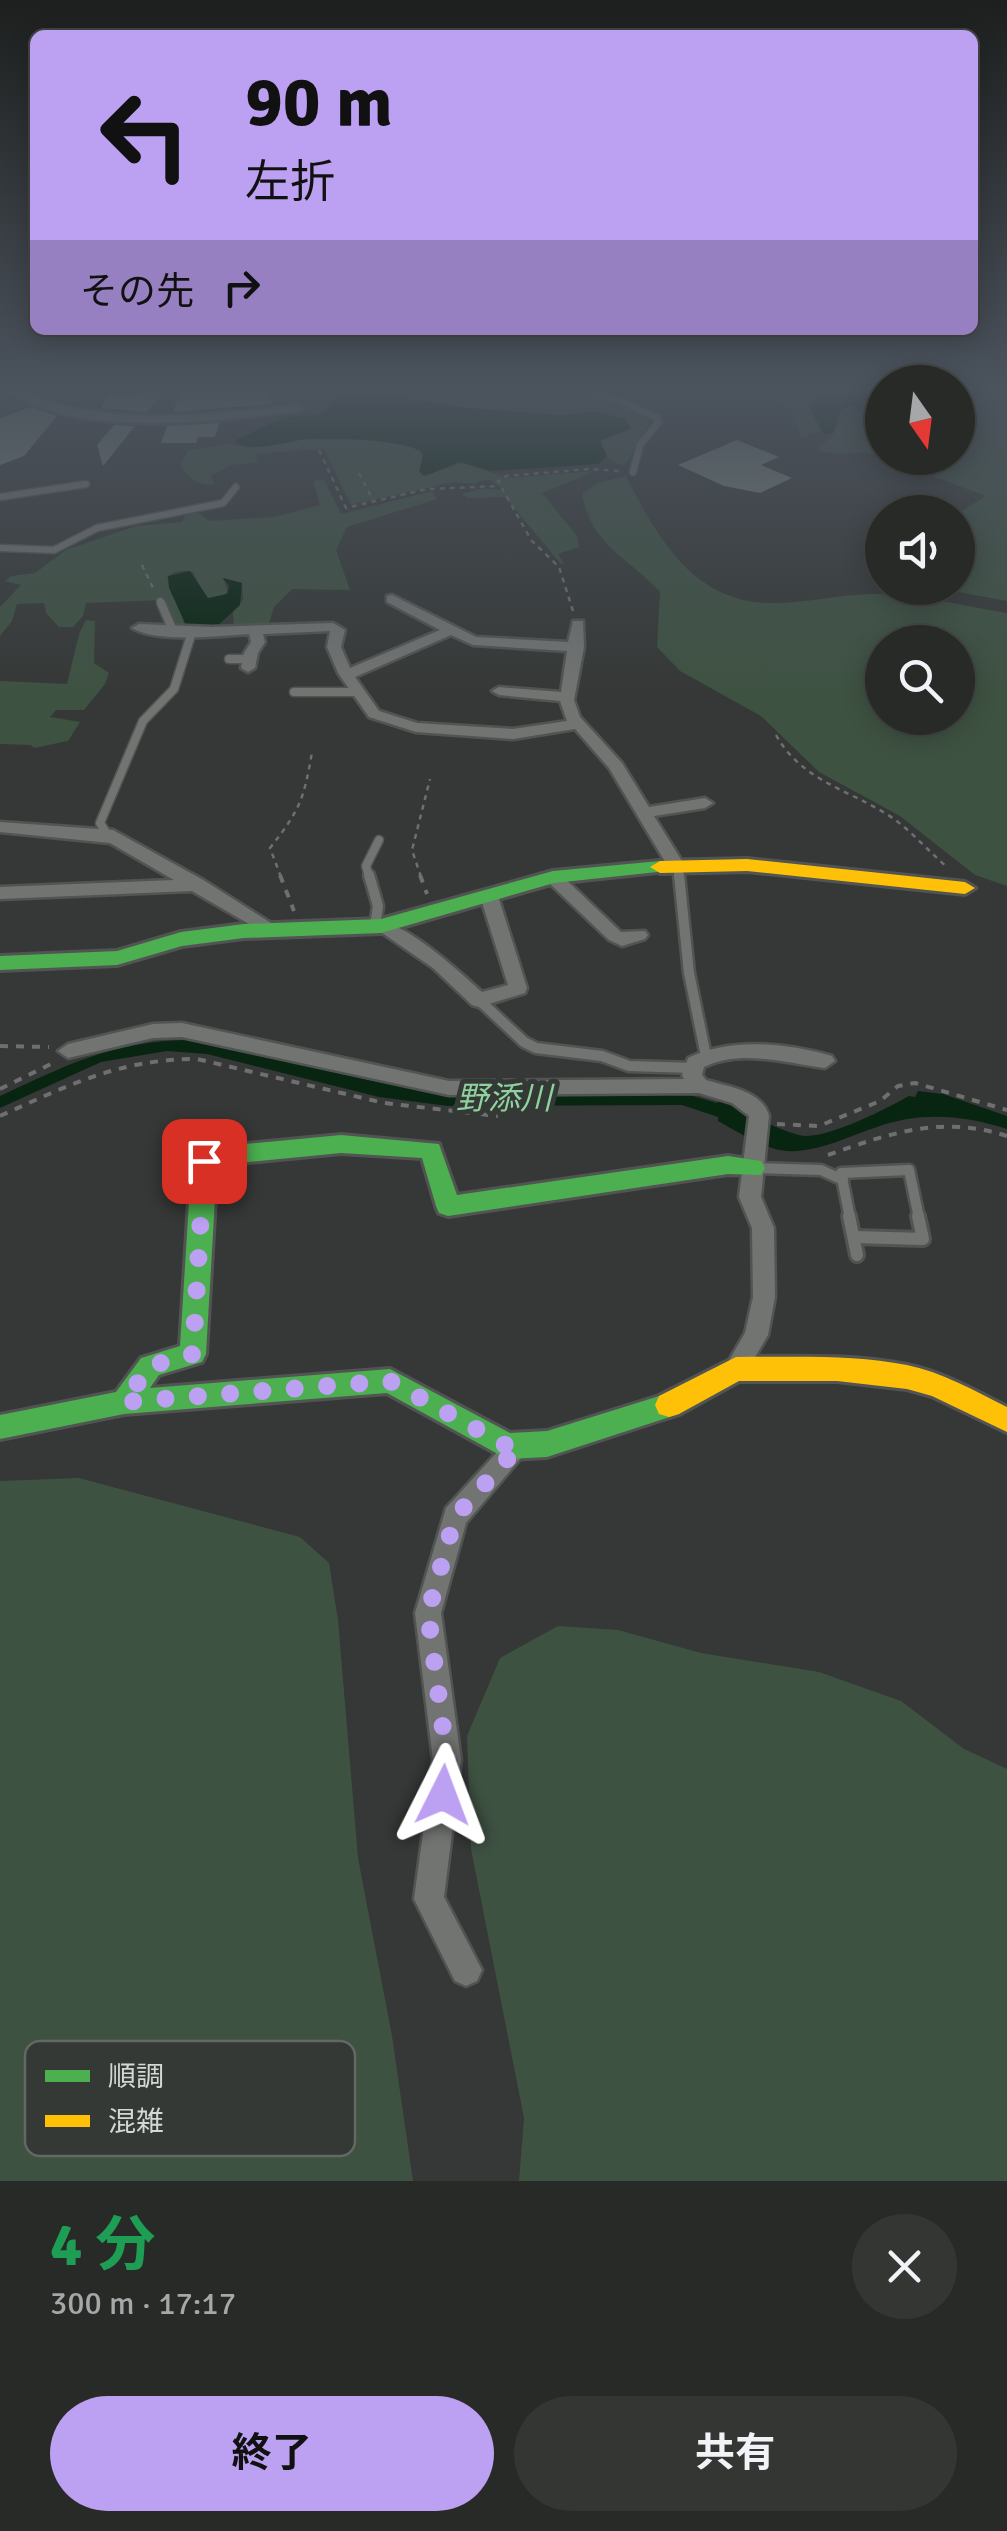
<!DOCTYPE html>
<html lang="ja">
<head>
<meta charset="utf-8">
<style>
  body { margin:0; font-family:Signika,"Noto Sans JP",sans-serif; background:#343634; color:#f1f3f6; height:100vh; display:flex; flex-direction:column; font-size:38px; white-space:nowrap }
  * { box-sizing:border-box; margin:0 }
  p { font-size:32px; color:#a5a7a8 }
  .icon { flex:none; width:55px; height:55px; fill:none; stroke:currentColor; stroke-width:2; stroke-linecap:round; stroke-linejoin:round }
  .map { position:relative; height:2181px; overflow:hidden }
  .sheet { display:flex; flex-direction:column; background:#282a28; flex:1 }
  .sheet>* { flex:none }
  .guide { position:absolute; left:30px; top:30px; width:948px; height:305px; border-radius:15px; box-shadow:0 5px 25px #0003,0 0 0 2px #444645; background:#bca0f2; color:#111; overflow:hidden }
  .needle { width:65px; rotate:166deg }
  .tools { position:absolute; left:865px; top:365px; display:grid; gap:20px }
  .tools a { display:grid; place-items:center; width:110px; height:110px; border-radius:50%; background:#282a28; box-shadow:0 5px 25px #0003,0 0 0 2px #444645; font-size:50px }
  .pin { position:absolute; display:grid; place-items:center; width:85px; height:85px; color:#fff; margin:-42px; border-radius:20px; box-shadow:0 5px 15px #0006 }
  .me { position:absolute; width:110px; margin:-55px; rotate:3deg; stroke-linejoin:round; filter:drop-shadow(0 0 8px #0008) }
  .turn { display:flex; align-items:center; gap:35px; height:210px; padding:0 50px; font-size:45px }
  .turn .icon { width:130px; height:130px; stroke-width:2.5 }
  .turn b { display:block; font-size:70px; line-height:85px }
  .then { display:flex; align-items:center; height:95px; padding:0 50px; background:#0003; gap:20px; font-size:38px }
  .round { display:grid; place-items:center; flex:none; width:105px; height:105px; border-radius:52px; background:#343634 }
  .head { display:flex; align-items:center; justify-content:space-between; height:170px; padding:0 50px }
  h1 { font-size:60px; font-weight:700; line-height:75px; color:#1e9e55 }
  .primary-button { display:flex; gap:20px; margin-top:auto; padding:20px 50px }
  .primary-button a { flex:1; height:115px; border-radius:60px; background:#bca0f2; color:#111; font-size:40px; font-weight:700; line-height:115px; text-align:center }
  .primary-button a+a { background:#343634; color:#f1f3f6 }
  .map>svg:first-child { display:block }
  .green { fill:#3e5242; fill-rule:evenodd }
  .water { fill:#082512 }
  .building { fill:#7a847c }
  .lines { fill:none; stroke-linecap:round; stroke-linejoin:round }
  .lane-far3-casing { stroke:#515452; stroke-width:9 }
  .lane-far2-casing { stroke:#515452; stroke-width:11 }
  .lane-far1-casing { stroke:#515452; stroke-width:15 }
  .lane-casing { stroke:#515452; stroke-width:18 }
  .street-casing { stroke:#515452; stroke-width:5 }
  .fast-casing { stroke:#515452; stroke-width:6 }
  .slow-casing { stroke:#515452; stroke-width:6 }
  .path-far1 { stroke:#6e6f6e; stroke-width:2.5; stroke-dasharray:5 5; stroke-linecap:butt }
  .path { stroke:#6e6f6e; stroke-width:4; stroke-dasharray:8 8; stroke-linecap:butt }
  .lane-far3 { stroke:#727472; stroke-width:6 }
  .lane-far2 { stroke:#727472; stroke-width:8 }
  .lane-far1 { stroke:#727472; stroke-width:10 }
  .lane { stroke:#727472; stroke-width:12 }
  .street { fill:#727472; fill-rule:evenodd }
  .fast { fill:#4caf50; fill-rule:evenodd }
  .slow { fill:#ffc107; fill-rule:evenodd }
  .route { stroke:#bca0f2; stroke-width:18; stroke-dasharray:0 32.4 }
  .labels { text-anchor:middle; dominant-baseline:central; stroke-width:10; stroke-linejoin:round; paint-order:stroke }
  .water-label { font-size:32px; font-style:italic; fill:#8fd1a0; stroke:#343935 }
  .key { fill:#343935; stroke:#646865; stroke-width:2.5 }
  .key-label { font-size:28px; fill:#d4d7d5 }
</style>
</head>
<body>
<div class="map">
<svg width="1007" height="2181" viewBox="0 0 1007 2181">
  <rect width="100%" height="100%" fill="#353836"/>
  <g class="green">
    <path d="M385 388C451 388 604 373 650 423 640 436 634 452 624 465 609 463 606 455 599 443L603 438 632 429C623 417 607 412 591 412 581 412 571 415 560 415 503 415 437 407 385 388Z"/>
    <path d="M757 388H807L819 432 801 438 790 408Z"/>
    <path d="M958 388H1007V601L936 588H958V513L986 496 885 458H958Z"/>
    <path d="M843 416 882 420V456C861 448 840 458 817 450L835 432Z"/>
    <path d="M307 439C337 441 401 435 423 454L422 476 463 463 506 478 596 471 542 493 577 536 579 547 558 554 564 563 561 564 505 497 468 498 462 494 484 488 507 491 487 479 474 484 453 482 351 505 324 449 256 454 257 463 231 465 211 476 214 484C196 487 190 477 180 465L188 451 226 444 251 448Z"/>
    <path d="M626 476C657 537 693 603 772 603 805 603 838 595 871 594 915 593 963 606 1007 613V886L975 875 900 816 819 772 761 716 680 671 657 647 660 592C628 557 590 545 582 493L597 483ZM882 642H958V718H882Z"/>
    <path d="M324 479 341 514 432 491 437 499 347 527 336 550 350 590 292 589 274 607 269 623 234 628 233 612 243 600 242 583 223 578 228 592 219 598H206L193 572C185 569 172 571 167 578L187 630H177L163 600 86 603 83 616 73 627H59L46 613 44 603 17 604 12 621 0 636V607L21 585 5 581 11 576 35 573 66 550 136 526 182 522 185 515 199 513 209 521 274 517 320 505 313 481Z"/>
    <path d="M86 620 95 621 94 663 109 673 105 684 84 710H56L50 717 80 722 68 741 34 748 31 745 0 744V681L67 684 79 634Z"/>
    <path d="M79 1478 300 1537 329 1563 338 1620 358 1858 392 2036 413 2181H0V1481Z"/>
    <path d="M558 1626 618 1630 701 1653 819 1672 901 1701 964 1749 1007 1769V2181H519L524 2118 471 1849 467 1736 500 1658Z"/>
  </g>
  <g class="water">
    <path d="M346 388H386L403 398 469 408 562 415 594 412 623 418 632 428 600 441 607 456 598 464 491 471 460 462 425 476 419 472 423 455 420 450C387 438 345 439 310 439 287 440 253 455 234 441 251 434 269 422 286 418 311 412 324 425 338 391Z"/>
    <path d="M812 388H878L882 397 877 404 880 414H867L850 405 839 413 834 432 824 434 809 408 817 396Z"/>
    <path d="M190 571 208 598 227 594 229 586 223 578 242 583 240 605 215 628 186 625 169 588 168 576Z"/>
    <path d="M187 1040 425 1092 683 1093 717 1103 720 1100C746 1113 772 1128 799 1135 822 1142 888 1108 909 1096L915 1097 918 1091 943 1094 1007 1116V1129C965 1115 919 1111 877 1127 850 1136 824 1149 797 1151 770 1154 740 1133 718 1121V1117L682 1105 448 1106 379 1097 207 1054 167 1051 101 1062 0 1108V1096C65 1066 113 1041 187 1040Z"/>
  </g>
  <g class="building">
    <path d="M141 388H167L147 412 102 408 106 395H139Z"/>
    <path d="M182 388H266L272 404 173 412Z"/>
    <path d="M31 407 57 416 24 456 0 465V418Z"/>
    <path d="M219 423 215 437H198L196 443H161L167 426Z"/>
    <path d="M114 425 135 426 103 466 97 445Z"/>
    <path d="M737 440 779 457 761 465 792 478 760 493 724 486 678 465Z"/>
  </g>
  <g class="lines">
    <g class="lane-far3-casing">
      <g id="lane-far3">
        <path d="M574 388 607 395 656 417 659 422 640 445 633 472"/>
        <path d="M0 497 86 484"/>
        <path d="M0 548 54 550 97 528 223 503 236 487"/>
        <path d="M160 601 162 606"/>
      </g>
    </g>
    <g class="lane-far2-casing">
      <g id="lane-far2">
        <path d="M161 603 174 633"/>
        <path d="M229 659H250"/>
        <path d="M294 692H358"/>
        <path d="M107 834 100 823 143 721 174 689 191 635"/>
        <path d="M676 866 680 877"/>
        <path d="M369 877 366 866 379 840"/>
      </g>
    </g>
    <g class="lane-far1-casing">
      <g id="lane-far1">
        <path d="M369 875 378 906 375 926"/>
        <path d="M679 875 689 973 706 1056"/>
        <path d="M479 1000 524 1042 536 1048 602 1056 629 1066 694 1068"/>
        <path d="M756 1168 821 1170 843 1180"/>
        <path d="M850 1218 841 1173 909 1170 919 1218"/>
      </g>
    </g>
    <g class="lane-casing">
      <g id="lane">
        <path d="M849 1216 857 1255"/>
        <path d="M854 1237 923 1239 918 1216"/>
      </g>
    </g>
    <g class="street-casing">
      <g id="street">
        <path d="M5 388C20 388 27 394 41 399 60 407 82 409 102 412 166 421 233 412 297 405L303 408 297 411C213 421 77 441 5 388Z"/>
        <path d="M392 595 476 637 568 642 573 621H583L584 647 574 700 580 717 622 763 649 807 705 798 713 803 705 808 654 816 685 866 682 870H670L609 768 575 729 513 739 416 732 369 717 338 673 327 647 330 631 263 634 265 642 258 653 255 668 248 672 241 668 244 653 251 642 249 634C220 636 156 643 132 628L139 624 212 627 333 623 345 630 341 647 350 668 440 630 387 602V596ZM451 635 473 645 567 651 561 692 499 687 492 691 499 695 560 701 567 721 513 729 417 723 379 711 355 677Z"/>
        <path d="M0 822 113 830 205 881 285 932 282 936H270L192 891 0 899V887L174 880 110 843 0 832Z"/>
        <path d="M553 871 559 873 621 932 645 931 648 935 645 939 622 946 609 940 547 881 544 877Z"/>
        <path d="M489 890 498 896 527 988 525 993 479 1007 472 1005 433 968 372 926 375 922C401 917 462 974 482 992L508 985 480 896Z"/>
        <path d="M182 1023 449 1081 684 1079 682 1075 688 1058C731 1037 787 1043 832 1056L835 1061 825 1068C786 1063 741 1049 704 1067L702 1075 706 1080C728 1087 762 1090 769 1116L761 1197 774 1228 775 1297 768 1335 744 1376 736 1379 728 1376 724 1369 745 1333 753 1297 752 1228 739 1197 749 1116 732 1103 699 1093 449 1095 182 1037 153 1038 68 1058 58 1051 68 1044 153 1024Z"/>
        <path d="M519 1435 528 1438 531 1446 466 1523 441 1613 461 1760 444 1897 482 1970 477 1981 466 1986 455 1981 414 1899 433 1760 415 1613 446 1508 510 1438Z"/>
      </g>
    </g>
    <g class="fast-casing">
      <g id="fast">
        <path d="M660 861 670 867 667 871 554 883 381 933 244 938 182 946 117 965 0 970V956L117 951 181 932 244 924 381 919 553 871Z"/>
        <path d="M341 1135 439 1144 457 1195 728 1156 761 1161 765 1168 761 1175 728 1174 448 1216 439 1213 436 1206 422 1158 341 1153 217 1165 206 1354 202 1362 159 1375 150 1388 390 1369 510 1433 547 1431 669 1393 679 1396 683 1405 679 1414 547 1457 507 1459 387 1393 124 1414 0 1439V1415L116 1392 141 1358 180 1346 191 1170 196 1155 213 1147Z"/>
      </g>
    </g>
    <g class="slow-casing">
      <g id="slow">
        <path d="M747 859 965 882 975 888 965 894 747 871 660 873 650 867 660 861Z"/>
        <path d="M736 1357C793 1357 851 1354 907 1365 942 1372 975 1391 1007 1407V1432L932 1396 907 1389 837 1381H739L679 1414 669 1417 659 1414 655 1405 659 1396Z"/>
      </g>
    </g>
    <g class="path-far1">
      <path d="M319 450 346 508 427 489 499 486"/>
      <path d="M359 473 374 502"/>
      <path d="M142 565 155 592"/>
      <path d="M573 611 559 567 531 540 498 481 506 476 589 469 619 471"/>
      <path d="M776 735C801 780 847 789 888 815 910 829 927 850 947 867"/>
      <path d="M281 877 270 848C300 810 304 799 312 752"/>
      <path d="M421 877 412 850 430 779"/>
    </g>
    <g class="path">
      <path d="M280 875 294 911"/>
      <path d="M420 875 427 894"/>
      <path d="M0 1046 49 1047"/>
      <path d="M0 1089 57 1061"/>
      <path d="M0 1116C69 1085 120 1059 197 1059L384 1103 498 1116"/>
      <path d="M777 1124 819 1126 880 1101 898 1086 915 1083 1007 1110"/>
      <path d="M828 1155C890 1133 942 1115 1007 1136"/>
    </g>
    <use href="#lane-far3" class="lane-far3"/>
    <use href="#lane-far2" class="lane-far2"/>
    <use href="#lane-far1" class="lane-far1"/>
    <use href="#lane" class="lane"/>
    <use href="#street" class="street"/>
    <use href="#fast" class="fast"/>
    <use href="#slow" class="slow"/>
  </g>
  <linearGradient id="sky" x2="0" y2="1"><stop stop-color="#1d1f1e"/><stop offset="0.56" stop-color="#4b535d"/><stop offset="1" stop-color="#4b535d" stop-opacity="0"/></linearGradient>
  <rect width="1007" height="694" fill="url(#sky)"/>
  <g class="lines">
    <path class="route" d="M204 1161 193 1354 150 1366 124 1402 390 1381 507 1446H519L455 1517 428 1613 447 1760 443 1795"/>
  </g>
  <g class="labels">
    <g class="water-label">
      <text x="504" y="1098">野添川</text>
    </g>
  </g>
  <rect x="25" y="2041" width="330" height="115" rx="15" class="key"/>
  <rect x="45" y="2070" width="45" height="12" fill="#4caf50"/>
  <rect x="45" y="2115" width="45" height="12" fill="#ffc107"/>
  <g class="key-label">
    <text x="108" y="2086">順調</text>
    <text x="108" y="2131">混雑</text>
  </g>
</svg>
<div class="tools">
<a><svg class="needle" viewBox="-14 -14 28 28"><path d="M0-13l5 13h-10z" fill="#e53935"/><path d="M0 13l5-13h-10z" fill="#a5a7a8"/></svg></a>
<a><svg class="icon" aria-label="sound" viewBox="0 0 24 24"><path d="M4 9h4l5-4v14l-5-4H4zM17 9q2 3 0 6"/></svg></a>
<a><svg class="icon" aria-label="search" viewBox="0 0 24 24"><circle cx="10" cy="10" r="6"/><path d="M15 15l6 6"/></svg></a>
</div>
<div class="pin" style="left:204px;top:1161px;background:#d93025"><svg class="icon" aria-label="arrive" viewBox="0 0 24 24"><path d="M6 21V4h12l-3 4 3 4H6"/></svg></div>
<svg class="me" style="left:443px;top:1795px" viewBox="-20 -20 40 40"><path d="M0-17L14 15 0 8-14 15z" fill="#bca0f2" stroke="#fff" stroke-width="4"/></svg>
<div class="guide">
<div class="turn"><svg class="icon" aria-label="left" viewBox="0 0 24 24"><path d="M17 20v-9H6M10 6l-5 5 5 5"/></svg><div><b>90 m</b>左折</div></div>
<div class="then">その先<svg class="icon" aria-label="right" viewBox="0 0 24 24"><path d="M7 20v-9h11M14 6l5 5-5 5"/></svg></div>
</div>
</div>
<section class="sheet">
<div class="head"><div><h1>4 分</h1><p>300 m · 17:17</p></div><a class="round"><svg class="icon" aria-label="close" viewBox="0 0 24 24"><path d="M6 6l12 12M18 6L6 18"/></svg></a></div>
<div class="primary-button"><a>終了</a><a>共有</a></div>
</section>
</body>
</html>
